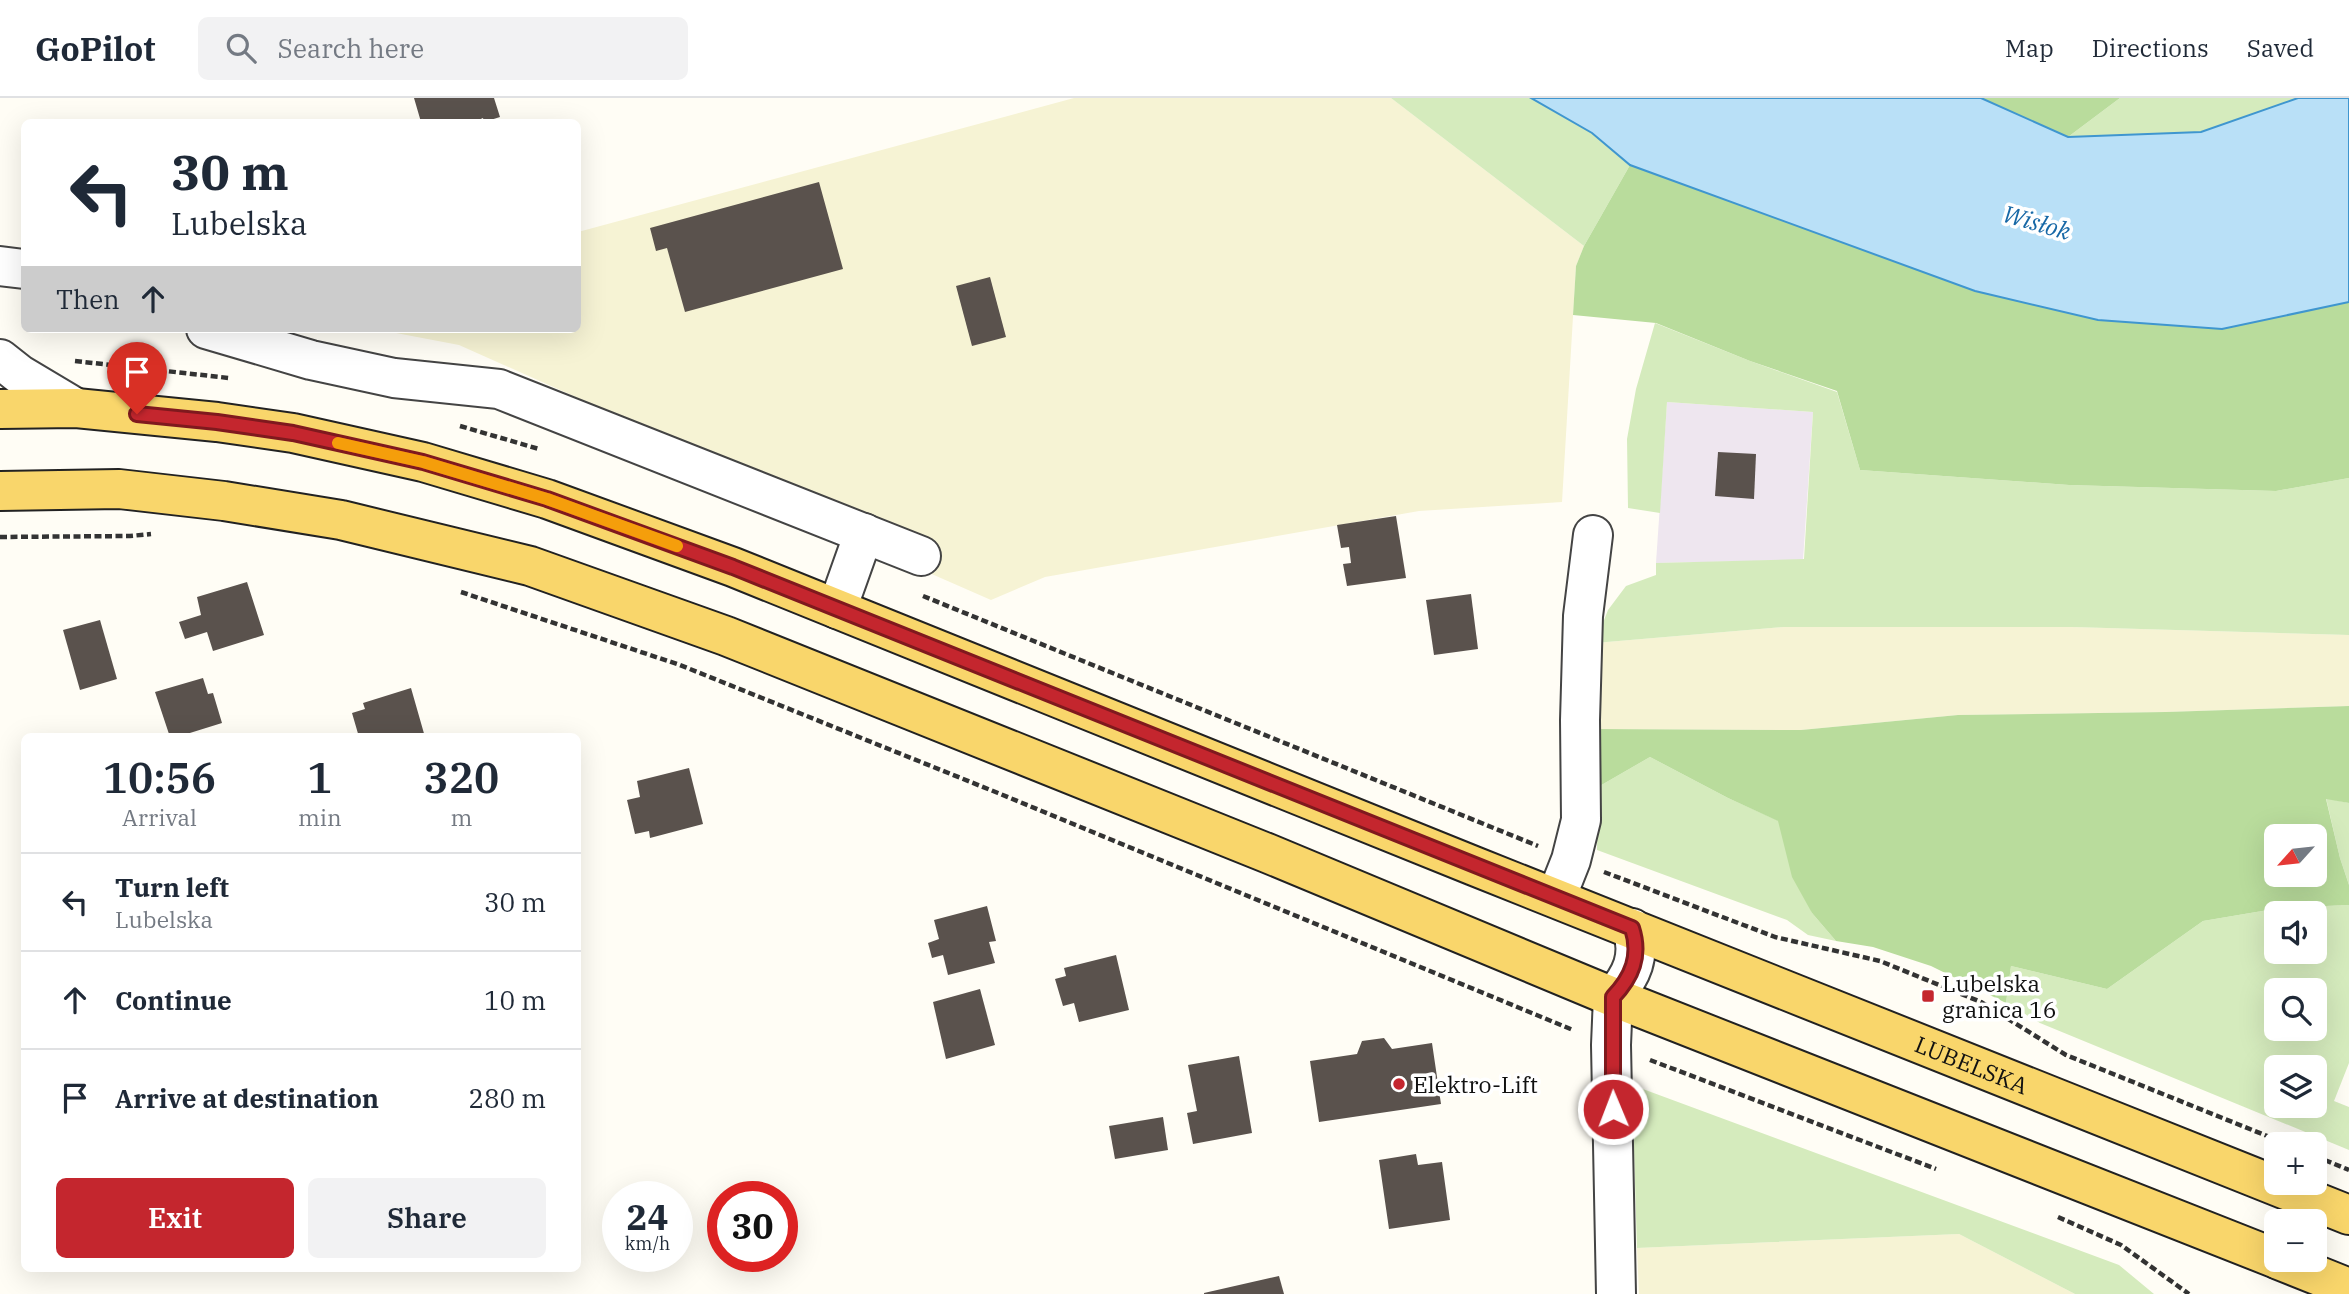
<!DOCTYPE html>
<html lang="en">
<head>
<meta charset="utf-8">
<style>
  body { margin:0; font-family:"IBM Plex Serif",serif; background:#f2f2f3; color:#1f2937; height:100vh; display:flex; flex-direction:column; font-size:26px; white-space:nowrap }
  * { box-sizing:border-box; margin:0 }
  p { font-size:23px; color:#747a83 }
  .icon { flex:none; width:38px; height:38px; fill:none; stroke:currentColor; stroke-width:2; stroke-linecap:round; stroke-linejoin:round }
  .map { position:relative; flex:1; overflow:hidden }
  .drawer { position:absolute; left:21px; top:635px; width:560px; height:539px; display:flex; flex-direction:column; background:#fff; border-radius:10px; box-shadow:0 7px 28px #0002 }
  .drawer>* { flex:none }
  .hud { position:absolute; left:21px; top:21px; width:560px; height:214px; border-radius:10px; box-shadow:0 7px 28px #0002; background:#fff; color:#1f2937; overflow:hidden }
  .needle { width:46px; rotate:243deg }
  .tools { position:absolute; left:2264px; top:726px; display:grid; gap:14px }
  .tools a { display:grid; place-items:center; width:63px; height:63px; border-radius:10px; background:#fff; box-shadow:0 7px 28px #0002; font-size:35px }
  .speed { position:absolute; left:602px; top:1083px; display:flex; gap:14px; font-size:35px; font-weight:700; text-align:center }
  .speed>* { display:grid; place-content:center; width:91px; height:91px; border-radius:50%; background:#fff; box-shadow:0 7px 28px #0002; line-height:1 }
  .speed small { font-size:18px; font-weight:400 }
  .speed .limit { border:10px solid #d22; background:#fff; color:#111 }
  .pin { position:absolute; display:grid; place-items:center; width:60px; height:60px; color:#fff; margin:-72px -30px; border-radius:50% 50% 50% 0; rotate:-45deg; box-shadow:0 0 7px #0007 }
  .pin .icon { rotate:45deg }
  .me { position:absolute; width:77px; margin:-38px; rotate:359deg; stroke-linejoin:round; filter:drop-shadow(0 0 5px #0008) }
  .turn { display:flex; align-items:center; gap:24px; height:147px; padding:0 35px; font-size:32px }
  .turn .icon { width:91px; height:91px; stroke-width:2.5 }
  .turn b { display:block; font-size:49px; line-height:60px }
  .then { display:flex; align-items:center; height:66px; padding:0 35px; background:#0003; gap:14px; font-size:26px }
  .eta { display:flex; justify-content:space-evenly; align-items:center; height:119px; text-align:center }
  .eta b { font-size:42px; font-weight:600; line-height:49px }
  .cta { display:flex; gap:14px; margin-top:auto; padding:14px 35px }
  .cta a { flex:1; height:80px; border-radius:10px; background:#c4262e; color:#fff; font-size:28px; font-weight:600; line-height:80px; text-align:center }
  .cta a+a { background:#f2f2f3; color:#1f2937 }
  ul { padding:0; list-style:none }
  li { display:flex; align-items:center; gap:21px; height:98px; padding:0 35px; border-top:2px solid #e0e1e3 }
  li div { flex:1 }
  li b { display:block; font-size:26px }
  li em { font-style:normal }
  header { display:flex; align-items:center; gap:42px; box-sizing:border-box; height:98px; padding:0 35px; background:#fff; border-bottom:2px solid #e0e1e3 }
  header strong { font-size:33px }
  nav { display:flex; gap:38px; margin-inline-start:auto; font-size:24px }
  .search { width:490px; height:63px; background:#f2f2f3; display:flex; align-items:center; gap:18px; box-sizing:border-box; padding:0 24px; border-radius:10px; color:#747a83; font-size:26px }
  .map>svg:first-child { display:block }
  .industrial { fill:#eee6ef }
  .farmland { fill:#f6f3d4 }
  .green { fill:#d5ebbd; fill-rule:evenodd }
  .forest { fill:#b9dc9c; fill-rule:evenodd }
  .water { fill:#b9e0f7; stroke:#3f96cf; stroke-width:2 }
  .building { fill:#5a524d }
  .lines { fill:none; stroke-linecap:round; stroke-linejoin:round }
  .minor-casing { stroke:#444; stroke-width:42 }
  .major-casing { stroke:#222; stroke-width:42 }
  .path { stroke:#333; stroke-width:4.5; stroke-dasharray:7 3.5; stroke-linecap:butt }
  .minor { stroke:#fff; stroke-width:38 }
  .major { stroke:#f9d66b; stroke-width:38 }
  .route-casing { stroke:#7f191e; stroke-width:18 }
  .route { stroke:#c4262e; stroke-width:12 }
  .slow { stroke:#f59e0b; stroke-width:12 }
  .poi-dot { fill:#c4262e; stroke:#fff; stroke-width:2.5 }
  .labels { text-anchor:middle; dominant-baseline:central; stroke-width:7; stroke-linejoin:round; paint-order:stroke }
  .poi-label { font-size:23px; fill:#111; stroke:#fff; text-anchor:start }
  .street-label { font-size:23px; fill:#111; stroke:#fff }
  .water-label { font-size:24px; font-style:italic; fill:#1768a6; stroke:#fff }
</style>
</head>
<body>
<header>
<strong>GoPilot</strong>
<div class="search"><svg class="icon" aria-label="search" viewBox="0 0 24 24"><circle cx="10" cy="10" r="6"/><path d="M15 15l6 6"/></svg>Search here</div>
<nav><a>Map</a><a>Directions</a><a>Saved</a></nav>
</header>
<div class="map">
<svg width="2349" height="1196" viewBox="0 0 2349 1196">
  <rect width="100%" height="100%" fill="#fffdf5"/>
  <path class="industrial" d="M1667 304 1813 314 1803 462 1656 465Z"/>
  <g class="farmland">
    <path d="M1074 0H1391L1584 148 1576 168 1562 404 1419 413 1045 479 991 502 886 456 717 362 459 247 375 231H578V134Z"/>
    <path d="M1783 529H2072L2349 537V608L2166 614 1958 617 1801 632 1597 631 1595 545Z"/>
    <path d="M1959 1136 2075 1196H1639L1637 1150Z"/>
  </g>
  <g class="green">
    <path d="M1391 0H1531L1592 35 1630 67 1584 148Z"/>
    <path d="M2120 0H2298L2201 34 2068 39Z"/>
    <path d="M1655 225 1750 263 1837 294 1860 372 2069 387 2276 393 2349 380V537L2072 529H1783L1595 545 1608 512 1626 488 1656 477V465L1804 461 1813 314 1667 304 1660 415 1628 410 1627 341 1636 291Z"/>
    <path d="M1650 659 1728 700 1779 723 1812 815 1836 843 1808 837 1787 822 1597 752 1598 689Z"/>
    <path d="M2326 700 2349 705V787L2340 760Z"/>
    <path d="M2349 807V965L2334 1003 2349 1009V1052L2040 925 2006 905 2011 868 2107 891 2203 823 2280 810ZM2277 816H2315V854H2277ZM2277 892H2315V931H2277ZM2277 970H2315V1008H2277Z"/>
    <path d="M1632 987 2119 1167 2154 1196H2075L1959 1136 1637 1150Z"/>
  </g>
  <g class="forest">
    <path d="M1981 0H2120L2068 39Z"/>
    <path d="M1630 67 1975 193 2222 231 2349 204V380L2276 393 2069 387 1860 372 1837 293 1750 263 1656 225 1573 217 1576 168 1584 148Z"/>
    <path d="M2349 608V705L2326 701 2340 760 2349 787V807L2280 810 2203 823 2107 891 2011 868 2006 905 1931 868 1873 849 1836 843 1812 815 1792 779 1778 723 1728 700 1650 659 1598 689 1597 631 1801 632 1958 617 2166 614ZM2277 738H2315V777H2277Z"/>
  </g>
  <path class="water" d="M1531 0H1981L2068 39 2201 34 2298 0H2349V204L2222 231 2098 222 1975 193 1630 67 1592 35Z"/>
  <g class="building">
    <path d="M414 0H494L500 19 484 24 483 20 474 24H421Z"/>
    <path d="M819 84 843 171 685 214 667 150 656 153 650 130Z"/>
    <path d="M990 179 1006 239 972 248 956 188Z"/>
    <path d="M1718 354 1756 356 1754 401 1715 398Z"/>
    <path d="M1396 418 1406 480 1347 488 1343 466 1351 465 1349 449 1341 450 1337 427Z"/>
    <path d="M247 484 264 537 213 553 207 534 185 541 179 524 201 517 197 499Z"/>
    <path d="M1471 496 1478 551 1434 557 1426 502Z"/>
    <path d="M100 522 117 581 80 592 63 532Z"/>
    <path d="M203 580 208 596 213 595 222 625 177 639H170L155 594Z"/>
    <path d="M411 590 425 639H359L352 615 365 611 363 605Z"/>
    <path d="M689 670 703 726 650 740 649 733 635 736 627 702 640 699 637 683Z"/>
    <path d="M987 808 996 843 989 844 995 865 948 877 943 857 932 860 928 845 939 841 934 822Z"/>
    <path d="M1116 857 1129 912 1079 924 1074 905 1063 908 1055 881 1066 878 1064 870Z"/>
    <path d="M980 891 995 947 946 961 933 904Z"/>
    <path d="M1384 940 1392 951 1432 945 1441 1006 1319 1024 1310 963 1357 956 1362 943Z"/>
    <path d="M1239 958 1252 1035 1193 1046 1187 1015 1197 1013 1188 967Z"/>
    <path d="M1163 1019 1168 1052 1115 1061 1109 1028Z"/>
    <path d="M1416 1056 1418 1067 1442 1064 1450 1122 1389 1131 1379 1062Z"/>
    <path d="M1279 1178 1284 1196H1204V1195Z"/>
  </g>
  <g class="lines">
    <g class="minor-casing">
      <g id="minor">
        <path d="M0 168 24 171"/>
        <path d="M206 231 311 262 394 280 499 291 921 458"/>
        <path d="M0 261 19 276 76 310"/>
        <path d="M837 511 864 435"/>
        <path d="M1556 800 1571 762 1581 722 1580 622 1583 518 1593 437"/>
        <path d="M1616 1196 1611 947 1613 899C1632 878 1641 858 1632 830"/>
      </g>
    </g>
    <g class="major-casing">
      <g id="major">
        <path id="s1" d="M0 311 76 310 217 324 293 335 423 364 547 401 733 469 1474 768 2349 1117"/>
        <path d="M0 393 119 391 224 403 341 422 530 468 726 538 1267 755 1613 899 2277 1161"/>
        <path d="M2279 1162 2349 1190"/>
      </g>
    </g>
    <g class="path">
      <path d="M75 263 229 280"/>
      <path d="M460 328 539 351"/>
      <path d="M0 439 130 438 151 436"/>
      <path d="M461 494 680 567 998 695 1573 932"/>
      <path d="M923 498 1538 748"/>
      <path d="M1604 774 1775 839 1880 863 1981 904 2066 957 2287 1046"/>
      <path d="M1650 962 1936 1071"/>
      <path d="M2315 1058 2349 1072"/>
      <path d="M2058 1119 2121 1147 2189 1196"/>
    </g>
    <use href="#minor" class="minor"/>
    <use href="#major" class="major"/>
  </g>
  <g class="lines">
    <g class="route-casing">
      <path id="route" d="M137 316 217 324 293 335 423 364 547 401 733 469 1632 830C1641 858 1632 879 1613 899V1011"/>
    </g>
    <use href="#route" class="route"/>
    <path class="slow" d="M338 345 423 364 547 401 677 448"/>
  </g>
  <g class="poi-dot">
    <rect x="1921" y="891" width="14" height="14" rx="3.5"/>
    <circle cx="1399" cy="986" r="7"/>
  </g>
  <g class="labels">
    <g class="poi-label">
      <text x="1942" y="885">Lubelska<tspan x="1942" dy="26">granica 16</tspan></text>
      <text x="1413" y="986">Elektro-Lift</text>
    </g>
    <g class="street-label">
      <text stroke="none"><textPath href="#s1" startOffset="2090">LUBELSKA</textPath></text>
    </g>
    <g class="water-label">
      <text transform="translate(2037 124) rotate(16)">Wisłok</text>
    </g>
  </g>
</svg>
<div class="tools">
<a><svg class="needle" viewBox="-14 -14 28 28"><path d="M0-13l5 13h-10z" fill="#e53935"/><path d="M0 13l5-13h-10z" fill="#747a83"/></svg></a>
<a><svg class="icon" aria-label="sound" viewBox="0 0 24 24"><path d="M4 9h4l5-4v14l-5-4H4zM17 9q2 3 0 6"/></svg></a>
<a><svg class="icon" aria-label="search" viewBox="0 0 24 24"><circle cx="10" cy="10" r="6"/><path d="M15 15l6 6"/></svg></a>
<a><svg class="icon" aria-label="layers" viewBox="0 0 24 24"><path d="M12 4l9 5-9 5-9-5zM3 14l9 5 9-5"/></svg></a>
<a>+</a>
<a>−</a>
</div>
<div class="speed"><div>24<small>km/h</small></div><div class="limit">30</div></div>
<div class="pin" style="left:137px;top:316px;background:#d93025"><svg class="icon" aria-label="arrive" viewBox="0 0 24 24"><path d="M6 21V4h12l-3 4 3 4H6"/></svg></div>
<svg class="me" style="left:1613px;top:1011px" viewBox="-20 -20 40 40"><circle r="17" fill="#c4262e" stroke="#fff" stroke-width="3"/><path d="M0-11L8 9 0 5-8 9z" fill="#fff"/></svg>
<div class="hud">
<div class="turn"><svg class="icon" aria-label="left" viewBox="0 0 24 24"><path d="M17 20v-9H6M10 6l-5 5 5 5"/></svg><div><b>30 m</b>Lubelska</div></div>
<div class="then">Then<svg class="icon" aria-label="ahead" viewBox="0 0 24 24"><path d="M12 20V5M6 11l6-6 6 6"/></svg></div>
</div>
<section class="drawer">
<div class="eta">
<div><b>10:56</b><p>Arrival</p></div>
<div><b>1</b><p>min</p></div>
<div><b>320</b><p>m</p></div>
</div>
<ul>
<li><svg class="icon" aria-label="left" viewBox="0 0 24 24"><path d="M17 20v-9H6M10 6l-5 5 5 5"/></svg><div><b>Turn left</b><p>Lubelska</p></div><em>30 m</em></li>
<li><svg class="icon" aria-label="ahead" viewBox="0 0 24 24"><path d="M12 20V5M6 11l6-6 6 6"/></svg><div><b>Continue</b></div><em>10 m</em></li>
<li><svg class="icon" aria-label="arrive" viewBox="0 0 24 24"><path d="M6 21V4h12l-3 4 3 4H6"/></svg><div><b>Arrive at destination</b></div><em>280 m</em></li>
</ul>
<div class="cta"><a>Exit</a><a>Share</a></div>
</section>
</div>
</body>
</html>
